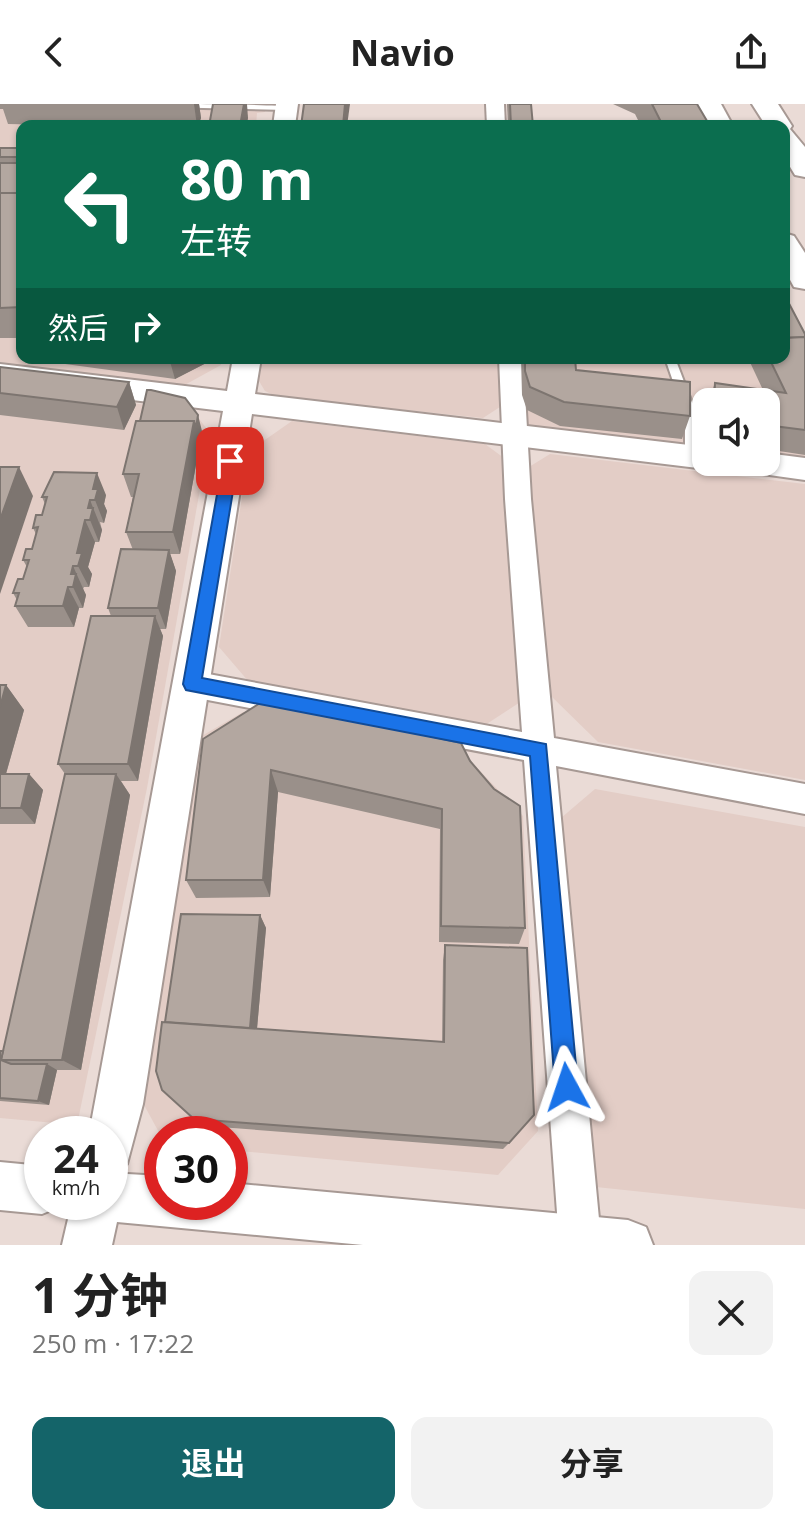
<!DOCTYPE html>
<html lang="zh">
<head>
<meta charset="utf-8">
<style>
  body { margin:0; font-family:"Open Sans","Noto Sans SC",sans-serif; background:#f2f2f2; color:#222; height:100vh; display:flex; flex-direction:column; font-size:30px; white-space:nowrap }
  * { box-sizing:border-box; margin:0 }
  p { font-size:26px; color:#767676 }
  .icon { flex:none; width:44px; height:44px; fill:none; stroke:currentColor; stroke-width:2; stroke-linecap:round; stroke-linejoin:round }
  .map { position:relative; height:1141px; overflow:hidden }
  .side { display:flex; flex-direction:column; background:#fff; flex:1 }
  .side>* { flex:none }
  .hud { position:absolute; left:16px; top:16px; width:774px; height:244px; border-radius:16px; box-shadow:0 2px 6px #0004; background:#0b6e4f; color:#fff; overflow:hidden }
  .controls { position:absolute; left:692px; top:284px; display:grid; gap:16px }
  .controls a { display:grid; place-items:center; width:88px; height:88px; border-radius:16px; background:#fff; box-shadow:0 2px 6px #0004; font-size:40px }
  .speed { position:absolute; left:24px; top:1012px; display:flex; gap:16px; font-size:40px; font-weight:700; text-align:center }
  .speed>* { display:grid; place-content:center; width:104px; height:104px; border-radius:50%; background:#fff; box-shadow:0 2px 6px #0004; line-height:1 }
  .speed small { font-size:20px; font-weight:400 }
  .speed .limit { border:12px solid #d22; background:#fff; color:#111 }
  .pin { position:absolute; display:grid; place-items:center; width:68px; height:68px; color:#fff; margin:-34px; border-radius:16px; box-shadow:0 4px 12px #0006 }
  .me { position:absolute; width:88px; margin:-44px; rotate:355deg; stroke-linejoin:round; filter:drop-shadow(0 0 6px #0008) }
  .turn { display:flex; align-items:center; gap:28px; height:168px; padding:0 32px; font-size:36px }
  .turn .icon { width:104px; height:104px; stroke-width:2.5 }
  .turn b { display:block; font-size:56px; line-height:68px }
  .then { display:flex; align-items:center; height:76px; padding:0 32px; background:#0003; gap:16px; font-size:30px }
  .round { display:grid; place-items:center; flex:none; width:84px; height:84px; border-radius:16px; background:#f2f2f2 }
  .summary { display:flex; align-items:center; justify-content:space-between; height:136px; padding:0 32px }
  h1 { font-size:48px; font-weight:700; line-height:60px }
  .primary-button { display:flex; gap:16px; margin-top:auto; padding:16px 32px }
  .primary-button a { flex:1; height:92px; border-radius:16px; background:#146469; color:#fff; font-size:32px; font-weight:700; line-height:92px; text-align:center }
  .primary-button a+a { background:#f2f2f2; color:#222 }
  header { display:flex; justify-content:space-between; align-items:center; height:104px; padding:0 32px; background:#fff; font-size:36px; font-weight:700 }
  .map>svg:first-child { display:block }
  .built { fill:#e3cdc6 }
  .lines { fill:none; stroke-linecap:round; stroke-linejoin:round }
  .service-casing { stroke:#a79994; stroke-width:4 }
  .minor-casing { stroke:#a79994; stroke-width:4 }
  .tertiary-casing { stroke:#a79994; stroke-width:4 }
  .secondary-casing { stroke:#a79994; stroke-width:4 }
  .service { fill:#fff; fill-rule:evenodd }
  .minor { fill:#fff; fill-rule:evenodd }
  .tertiary { fill:#fff; fill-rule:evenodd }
  .secondary { fill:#fff; fill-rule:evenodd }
  .wall { fill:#9a908a }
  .shaded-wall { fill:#7d7570 }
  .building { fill:#b3a7a0; stroke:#7d7570; stroke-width:2 }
  .route { fill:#1a73e8; stroke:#114b97; stroke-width:2 }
</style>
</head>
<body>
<header><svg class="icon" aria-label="back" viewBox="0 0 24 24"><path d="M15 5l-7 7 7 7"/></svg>Navio<svg class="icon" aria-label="share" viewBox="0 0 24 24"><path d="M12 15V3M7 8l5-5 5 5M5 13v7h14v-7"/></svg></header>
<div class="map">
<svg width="805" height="1141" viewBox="0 0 805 1141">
  <rect width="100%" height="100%" fill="#eadbd6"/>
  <g class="built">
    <path d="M0 0H266L265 8 257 9 256 22H22V254H222L221 261 181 283 0 260Z"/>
    <path d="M805 233V355L766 350V298H706V343L523 321 518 254H784Z"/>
    <path d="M259 254H503L506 299 483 314 278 293 265 287 256 272Z"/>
    <path d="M0 282 193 307 210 329 147 684 77 1021 0 1014Z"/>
    <path d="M292 317 485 340 508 357 525 595 482 623 255 585 219 543 249 347Z"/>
    <path d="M550 350 805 380V676L598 638 550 591 529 363Z"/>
    <path d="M243 608 464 650 523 712 538 1027 498 1071 230 1046V1030H162V1034L143 999 200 633Z"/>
    <path d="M595 685 805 723V1105L596 1083 561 714Z"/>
  </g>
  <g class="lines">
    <g class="service-casing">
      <g id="service">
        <path d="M157 0C182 0 274 0 291 3L287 6 161 3Z"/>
        <path d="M665 254H675L697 312V352L691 356 685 352V312Z"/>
      </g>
    </g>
    <g class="minor-casing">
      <g id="minor">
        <path d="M486 0H504L505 22H487Z"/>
        <path d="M499 254H523L531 395 554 634 805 680V710L556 662 601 1136 599 1141H561L559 1136 524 656 192 593 181 589 177 580 181 571 192 567 522 628 505 395Z"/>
      </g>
    </g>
    <g class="tertiary-casing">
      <g id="tertiary">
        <path d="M276 0H298L295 22H273Z"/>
        <path d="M233 254H261L255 290 706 343V358H719L706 365 252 310 143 1000 127 1060 110 1067V1030H89L223 307 0 280V260L227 287Z"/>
        <path d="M766 349 805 354V376L733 366 729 358H766Z"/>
        <path d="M0 1058 42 1062V1098H61L59 1103 42 1110 0 1106Z"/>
        <path d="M110 1069 162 1072V1098H230V1079L628 1116 646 1123 653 1141H363L117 1118 112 1141H62L72 1098H110Z"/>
      </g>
    </g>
    <g class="secondary-casing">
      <g id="secondary">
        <path d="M695 0H721L733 22H707Z"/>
        <path d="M752 0H778L792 22 790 25 805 43V73L795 71 784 53V22H766Z"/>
        <path d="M784 129 794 132 805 149V185L794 183 784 165Z"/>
      </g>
    </g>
    <use href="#service" class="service"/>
    <use href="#minor" class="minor"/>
    <use href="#tertiary" class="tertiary"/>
    <use href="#secondary" class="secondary"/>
  </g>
  <g class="wall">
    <path d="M0 0H199L201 14 198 22H100L8 20 3 5H0Z"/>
    <path d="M507 0H531L533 22H508Z"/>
    <path d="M613 0H697L710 22H641L635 10Z"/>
    <rect x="0" y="44" width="22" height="190"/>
    <path d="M805 230V351L766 345V298H708L715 279 763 286 748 254H784Z"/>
    <path d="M36 254H214V255L175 275 36 256Z"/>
    <path d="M521 254H575L576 266 690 312 682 335 560 322 527 306 522 291Z"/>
    <path d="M0 263 129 278 136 301 124 326 0 311Z"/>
    <path d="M202 327 180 450H170L176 467 166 525H160L163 532 138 677H121L130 691 81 966H57L49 1001 0 997V947H3L65 670 58 660 111 512 108 504 133 446 126 428 133 393H131L123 370Z"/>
    <path d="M106 391 104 400 107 407 104 419 100 418 102 426 99 438H95L88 463 92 470 89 483H84L83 485 86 491 83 504H79L74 523H28L15 502 17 496 13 489 23 475 27 463 23 456 32 445 36 430 33 424 42 411 45 400 42 393Z"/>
    <path d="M0 581H6L24 606 6 670H29L43 686 35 720H0Z"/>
    <path d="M203 635 461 639 525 824 519 840 439 838 440 725 278 688 270 793 196 794 186 776Z"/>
    <path d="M260 811 266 824 257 925 442 938 443 856 445 841 509 1039 503 1045 206 1022 194 1015 165 918Z"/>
  </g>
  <g class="shaded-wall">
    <path d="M194 0H199L201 14 198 22H197Z"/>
    <path d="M244 0H247L248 14 247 22H240Z"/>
    <path d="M345 0H350L347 22H343Z"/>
    <path d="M169 254H214V255L175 275Z"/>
    <path d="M129 278 136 301 124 326 117 303Z"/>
    <path d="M198 311 202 327 180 450 173 428 194 317Z"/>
    <path d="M19 363 33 392 0 490V416Z"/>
    <path d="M97 369 106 391 104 400 107 407 104 419 95 396 93 385Z"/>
    <path d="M90 396 102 426 99 438 90 416 88 404Z"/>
    <path d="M85 416 95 438 88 463 92 470 89 483 78 462 77 449Z"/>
    <path d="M169 446 176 467 166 525 158 504Z"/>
    <path d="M73 462 86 491 83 504 73 483 71 470Z"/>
    <path d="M68 483 79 504 74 523 63 502Z"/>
    <path d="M155 512 163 532 138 677 128 660Z"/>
    <path d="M6 581 24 606 3 680 0 677V603Z"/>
    <path d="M271 666 278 688 270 793 263 776Z"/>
    <path d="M29 670 43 686 35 720 21 704Z"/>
    <path d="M116 670 130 691 81 966 62 956Z"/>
    <path d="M260 811 266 824 256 935 249 926Z"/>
    <path d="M47 960 57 966 49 1001 38 997Z"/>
  </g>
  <g class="building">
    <path d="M213 0H244L240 22H209Z"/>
    <path d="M304 0H345L343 22H301Z"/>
    <path d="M510 0H531L533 22H511Z"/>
    <path d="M652 0H697L710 22H663Z"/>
    <rect x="0" y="44" width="22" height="9"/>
    <rect x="0" y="59" width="22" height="30"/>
    <path d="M0 89H22V203L0 204Z"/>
    <path d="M784 190 805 230V233L784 234Z"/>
    <path d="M805 233V326L766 321V298H714L715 279 786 289 769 254H784V234Z"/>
    <path d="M525 254H575L576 266 690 278V312L564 298 530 283 525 267Z"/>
    <path d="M0 263 129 278 117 303 0 289Z"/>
    <path d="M147 286H151L185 294 198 311 196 324 194 317H140Z"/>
    <path d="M136 317H194L173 428H126L139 370H123Z"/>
    <path d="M0 363H19L0 416Z"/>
    <path d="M54 368 97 369 93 385H98L95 396H90L88 404H93L90 416H85L77 449H82L78 462H73L71 470H76L73 483H68L63 502H15L19 489H13L18 475H23L29 456H23L26 445H32L38 423 33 424 36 411H42L47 393H42Z"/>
    <path d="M121 445 169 446 158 504H108Z"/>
    <path d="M91 512H155L128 660H58Z"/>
    <path d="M0 581H6L0 603Z"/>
    <path d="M265 596 461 639 470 657 494 685 520 702 525 824 441 822 442 705 271 666 263 776H186L203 635Z"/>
    <path d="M0 670H29L21 704H0Z"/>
    <path d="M65 670H116L62 956H1Z"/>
    <path d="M181 810 260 811 250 924 165 918Z"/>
    <path d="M445 841 527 844 534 1011 509 1039 194 1015 162 986 156 967 162 918 444 938Z"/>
    <path d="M0 947H3L1 956 11 960H47L38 997 0 994Z"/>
  </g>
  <path class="route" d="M230 351 238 357 202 574 546 640 578 983 575 991 567 995 559 991 555 983 530 652 186 586 183 580 223 357Z"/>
</svg>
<div class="controls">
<a><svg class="icon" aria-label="sound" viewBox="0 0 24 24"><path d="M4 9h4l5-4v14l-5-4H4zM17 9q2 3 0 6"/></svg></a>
</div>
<div class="speed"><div>24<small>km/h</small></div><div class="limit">30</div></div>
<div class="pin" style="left:230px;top:357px;background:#d93025"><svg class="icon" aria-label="arrive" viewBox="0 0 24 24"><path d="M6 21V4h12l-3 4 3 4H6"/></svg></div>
<svg class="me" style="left:567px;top:983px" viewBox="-20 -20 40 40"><path d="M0-17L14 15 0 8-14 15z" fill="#1a73e8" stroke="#fff" stroke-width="4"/></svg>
<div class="hud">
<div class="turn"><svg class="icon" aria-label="left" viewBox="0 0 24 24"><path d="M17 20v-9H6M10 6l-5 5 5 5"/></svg><div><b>80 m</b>左转</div></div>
<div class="then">然后<svg class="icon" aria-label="right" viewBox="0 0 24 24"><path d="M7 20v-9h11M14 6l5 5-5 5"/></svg></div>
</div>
</div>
<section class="side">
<div class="summary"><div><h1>1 分钟</h1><p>250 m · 17:22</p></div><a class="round"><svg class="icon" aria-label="close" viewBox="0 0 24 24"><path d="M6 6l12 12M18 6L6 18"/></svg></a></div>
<div class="primary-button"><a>退出</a><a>分享</a></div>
</section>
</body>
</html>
